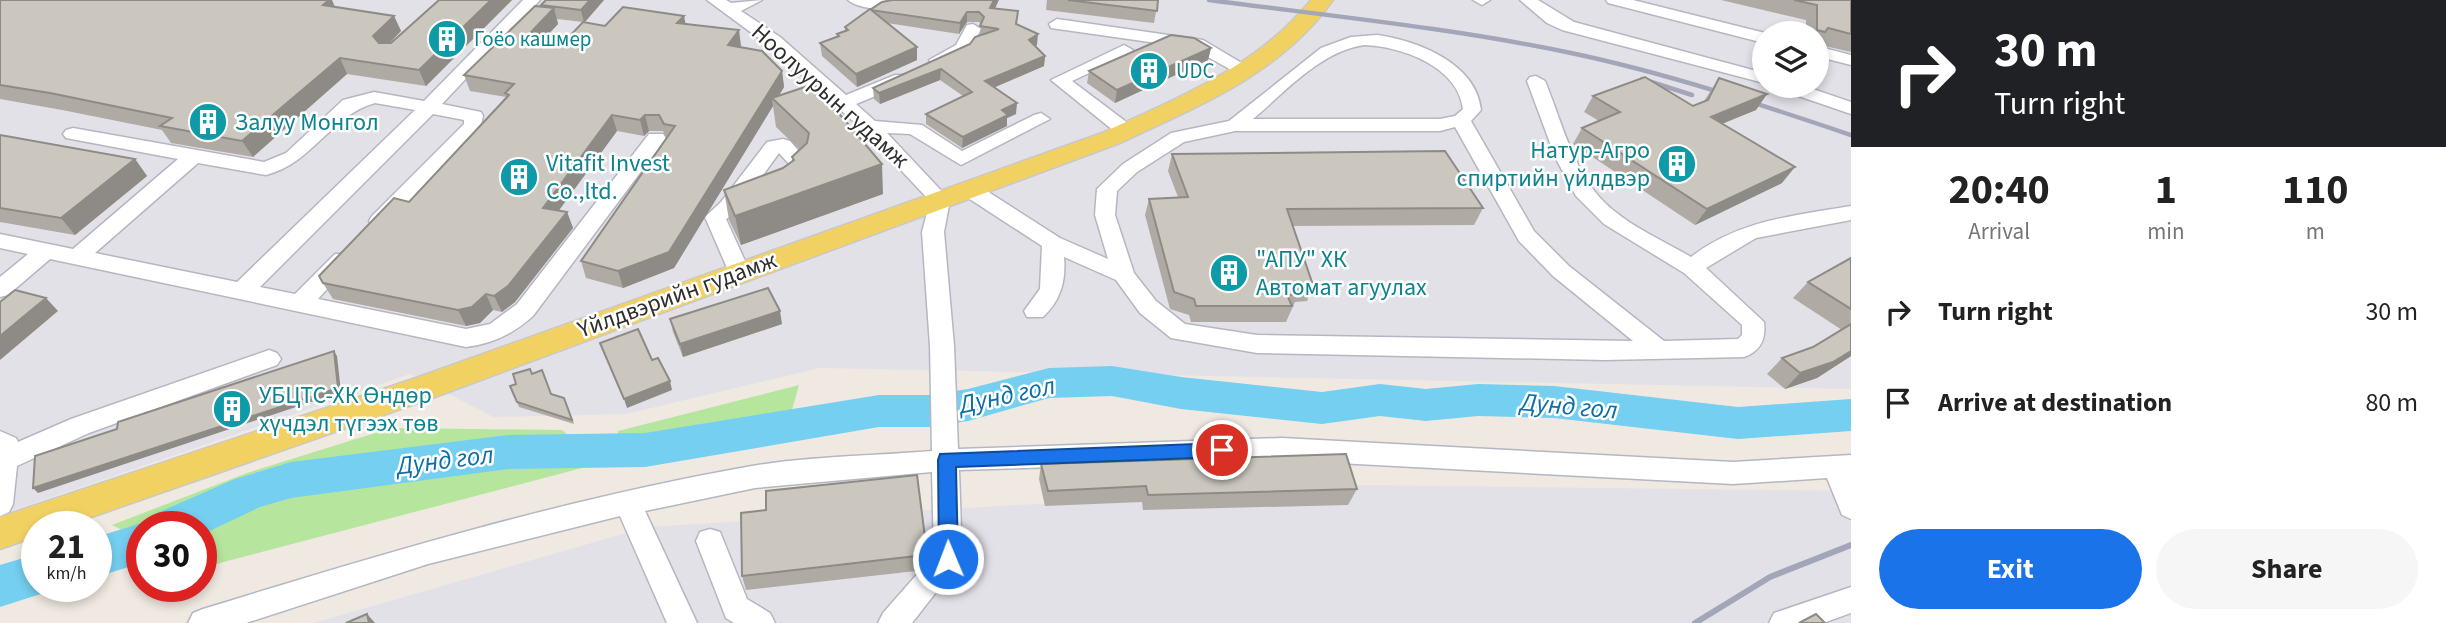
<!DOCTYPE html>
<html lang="en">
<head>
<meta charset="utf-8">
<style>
  body { margin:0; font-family:"Source Sans 3",sans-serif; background:#f6f6f6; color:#222; height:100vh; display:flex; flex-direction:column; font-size:26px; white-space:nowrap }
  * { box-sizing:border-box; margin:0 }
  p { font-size:23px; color:#767676 }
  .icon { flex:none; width:38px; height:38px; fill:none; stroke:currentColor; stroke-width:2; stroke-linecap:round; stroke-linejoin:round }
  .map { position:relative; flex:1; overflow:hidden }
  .side { display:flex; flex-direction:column; background:#fff; width:595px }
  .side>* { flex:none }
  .banner { background:#202124; color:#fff; overflow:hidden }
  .tools { position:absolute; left:1752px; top:21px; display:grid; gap:14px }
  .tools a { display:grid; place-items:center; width:77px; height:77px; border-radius:50%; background:#fff; box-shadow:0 4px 10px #0003; font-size:35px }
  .speed { position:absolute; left:21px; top:511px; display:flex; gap:14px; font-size:35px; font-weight:700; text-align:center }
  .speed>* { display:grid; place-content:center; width:91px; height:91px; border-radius:50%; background:#fff; box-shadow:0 4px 10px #0003; line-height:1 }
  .speed small { font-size:18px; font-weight:400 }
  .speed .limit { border:10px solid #d22; background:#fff; color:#111 }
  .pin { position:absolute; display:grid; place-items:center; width:60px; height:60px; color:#fff; margin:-30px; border:4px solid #fff; border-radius:50%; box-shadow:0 2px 7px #0007 }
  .me { position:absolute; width:77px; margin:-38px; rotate:359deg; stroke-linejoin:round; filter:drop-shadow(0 0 5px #0008) }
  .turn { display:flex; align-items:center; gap:24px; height:147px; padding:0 28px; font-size:32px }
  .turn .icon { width:91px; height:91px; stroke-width:2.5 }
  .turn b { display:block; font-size:49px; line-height:60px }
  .eta { display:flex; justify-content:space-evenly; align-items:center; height:119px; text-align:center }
  .eta b { font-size:42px; font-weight:700; line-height:49px }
  .action { display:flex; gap:14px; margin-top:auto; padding:14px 28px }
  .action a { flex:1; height:80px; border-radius:42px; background:#1a73e8; color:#fff; font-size:28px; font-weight:700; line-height:80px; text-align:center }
  .action a+a { background:#f6f6f6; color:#222 }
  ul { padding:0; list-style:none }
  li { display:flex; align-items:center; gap:21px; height:91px; padding:0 28px }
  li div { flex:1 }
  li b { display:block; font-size:26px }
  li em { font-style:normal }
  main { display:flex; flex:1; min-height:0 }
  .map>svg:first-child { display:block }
  .industrial { fill:#e3e1e8; fill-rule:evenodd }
  .green { fill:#b6e59e }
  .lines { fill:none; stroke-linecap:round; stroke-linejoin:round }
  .river { fill:#75cff0; fill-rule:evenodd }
  .minor-casing { stroke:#b4b7c1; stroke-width:3 }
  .major-casing { stroke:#c9c9c9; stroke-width:3 }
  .minor { fill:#fff; fill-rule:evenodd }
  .major { fill:#f2d163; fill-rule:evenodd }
  .rail-far1 { stroke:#a3a6b8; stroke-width:4.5 }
  .rail { stroke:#a3a6b8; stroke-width:6 }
  .wall { fill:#afaba4; fill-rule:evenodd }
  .shaded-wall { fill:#8e8b86 }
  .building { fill:#cbc7bf; stroke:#8e8b86; stroke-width:2 }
  .route { fill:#1a73e8; stroke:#114b97; stroke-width:2 }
  .labels { text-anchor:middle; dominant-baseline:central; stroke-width:5; stroke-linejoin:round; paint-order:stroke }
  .far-culture-label { font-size:21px; fill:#0d838f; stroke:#fff; text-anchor:start }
  .street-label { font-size:24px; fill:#2e2e2e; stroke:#fff }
  .culture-label { font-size:24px; fill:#0d838f; stroke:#fff; text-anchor:start }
  .water-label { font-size:26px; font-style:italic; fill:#0d6fa3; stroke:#fff }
</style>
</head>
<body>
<main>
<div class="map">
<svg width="1851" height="623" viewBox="0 0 1851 623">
  <rect width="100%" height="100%" fill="#efe9e1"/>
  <g class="industrial">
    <path d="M0 0H1851V389L820 368 626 414 493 417 410 374 0 515ZM1764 33H1816V86H1764Z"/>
    <path d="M1356 485 1851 491V623H313L647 527Z"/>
  </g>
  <g class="green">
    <path d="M799 385 792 410 703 433 617 444 618 431Z"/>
    <path d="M391 428 562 430 576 442 514 444 317 470 233 492 157 527H142V534L136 537 112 525 247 473Z"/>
    <path d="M510 464 582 468 201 568V527H194L240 505 309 484Z"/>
  </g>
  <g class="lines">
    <g class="river">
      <path d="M1112 366 1181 377 1322 392 1380 384 1426 389 1478 384 1554 386 1738 407 1851 399V431L1738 439 1554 418 1478 416 1426 421 1380 416 1322 424 1181 409 1112 396 1049 398 968 421 929 427H879L645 467 508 469 291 498 260 507 201 535V527H142V563L96 577V537L142 523 151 527 157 513 235 479 291 462 508 435 645 433 879 395H929L968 389 1049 368Z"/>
      <path d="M37 554V586H55L53 590 0 607V565Z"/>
    </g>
    <g class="minor-casing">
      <g id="minor">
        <path d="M523 0H540L442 104 481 112 483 116 480 129 386 226H372L369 221 372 216 464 124V120L433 114 260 287 295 294 335 254H351L354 259 318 299 466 329 490 324 517 304 649 134H663L666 138 663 142 533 316C513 334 492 344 466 347L50 259 8 295 0 297V277L28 254 0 248V234L73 249 178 159 66 138 63 134 66 130 73 128 264 162 286 153 343 100 374 92 424 101ZM375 103 415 110 237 282 95 253 198 163 266 175C313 163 331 115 375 103Z"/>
        <path d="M707 0H726L731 3 762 0 741 11 780 37 846 95 895 75H907L910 79 907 83 856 104 875 121 922 125 962 151 1034 115 1041 113 1050 119 961 165 910 134 887 133 950 200 944 232 954 346 958 449 1282 438 1733 462 1851 455V519L1842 515 1827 478 1733 484 1282 460 959 470 962 559 912 623H878L883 613 934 555 932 472 755 488 645 511 697 623H667L620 516 428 564 246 623H188L193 613 203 609C384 553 565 499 752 466 811 456 873 456 932 451L930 346 922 232 930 201 863 130 768 45Z"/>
        <path d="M848 0H899L908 5C899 14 857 9 848 0Z"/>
        <path d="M1473 0H1490L1482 5Z"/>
        <path d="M1520 0H1538L1574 22 1764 73V83L1562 30 1547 23Z"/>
        <path d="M1606 0H1633L1765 33 1764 43 1608 3Z"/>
        <path d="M1057 19 1203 40 1255 71 1246 76 1240 75 1192 48 1051 28 1049 24Z"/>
        <path d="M973 24 981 29C972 47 955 70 932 64L929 60 956 45 967 25Z"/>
        <path d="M1377 35C1418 41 1476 63 1481 110L1471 121 1534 231 1569 266 1664 341 1738 339 1742 335V325L1684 273 1604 224 1576 196 1556 159 1527 81 1530 77 1536 76 1545 81C1559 115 1569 154 1590 185 1612 219 1657 237 1691 257 1739 220 1793 216 1851 206V220L1756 238 1706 268 1764 322C1766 339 1761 351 1744 357L1605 360 1257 353 1171 338 1140 313 1116 280 1064 257C1066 281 1061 300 1043 317H1027L1024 311 1040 289 1042 246 962 194 959 189 962 184H976L1060 238 1108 259 1095 215 1097 189 1123 164 1171 133 1229 121 1321 48 1351 37ZM1364 45C1400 46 1458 66 1463 109L1455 116 1440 119H1253C1285 92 1321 51 1364 45ZM1455 127 1519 241 1553 276 1633 341 1257 335 1185 324 1156 301 1134 273 1115 215 1117 191 1137 172 1184 142 1235 131H1440Z"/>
        <path d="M1124 45 1133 50 1130 54 1072 81 1133 127 1135 131 1126 137 1119 135 1051 80Z"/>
        <path d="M1816 46 1851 55V65L1816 56Z"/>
        <path d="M1778 86H1804L1851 102V114L1781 90Z"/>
        <path d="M783 139 790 141 810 164 796 183H782L779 178 789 164 779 153 750 193H762L765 198C757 209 738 211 726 219L750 272 747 277H731L705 217 721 202 767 142Z"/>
        <path d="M269 350 277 353 281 359 277 365 89 433 17 466 13 504 9 512 0 516V431L16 438 18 442 71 419Z"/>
        <path d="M710 529 720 532 747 599 770 613 775 623H734L726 618 696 541 700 532Z"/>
        <path d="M1851 587V613L1823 623H1769L1774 613Z"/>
      </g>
    </g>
    <g class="major-casing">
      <path id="major" d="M1311 0H1333C1281 74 1198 106 1120 143L435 397 63 527H37V536L0 549V517L413 379 1102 133C1179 97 1257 67 1311 0Z"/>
    </g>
    <use href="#minor" class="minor"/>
    <use href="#major" class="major"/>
    <g class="rail-far1">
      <path d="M1209 0C1330 16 1452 28 1571 53 1666 73 1759 104 1851 135"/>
      <path d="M1642 79 1692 95"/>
    </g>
    <path class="rail" d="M1695 623 1770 577 1851 545"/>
  </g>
  <g class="wall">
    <path d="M0 0 335 7 394 16 401 31 390 43 439 0H512L426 86 347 74 253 157 171 143 162 130 62 110 0 99Z"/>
    <path d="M604 0 584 23 605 26 685 24 741 46 740 47 782 71 784 87 779 95 883 194 741 245 729 220 724 190 783 168 792 161V157L800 150 776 127 773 106 674 268 623 288 586 278 581 261 666 138 663 131H649L644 136 617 131 559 210 567 212 573 228 515 302 502 312 493 310 480 323 466 326 333 299 323 283 409 202 506 97 470 91 464 75 541 6V5ZM557 19 583 22 567 39 548 35 558 24Z"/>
    <path d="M1047 0H1158L1154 23 1046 10Z"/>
    <path d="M1721 0H1851V52L1816 44V33H1806V20Z"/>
    <path d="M995 9 1017 25 1037 45 1035 46 1045 56 1044 66 994 87 1016 114 1007 118V126L962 148 926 124V114L963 96 940 80 880 104 874 99 873 88 970 44 980 35 981 25 979 22H967L959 34 887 23 917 47V60L857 87 822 56 820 43 837 37V34L845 31V27L871 10Z"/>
    <path d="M1211 48 1208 60 1115 103 1087 83 1089 71Z"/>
    <path d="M1719 78 1767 94 1756 110 1722 123 1782 183 1695 225 1573 144 1582 128 1599 121 1584 112 1593 96 1693 106 1704 101Z"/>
    <path d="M0 135 135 159 147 176 75 235 0 222Z"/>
    <path d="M1172 154 1483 208 1474 225 1293 226 1313 285 1307 301 1295 302 1286 322H1191L1189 315 1170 309 1145 215 1149 199 1178 197 1168 171Z"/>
    <path d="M1851 258V356L1817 378 1785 389 1767 374 1782 358 1813 347 1842 330 1793 298 1808 282Z"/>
    <path d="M670 319 782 324 683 357 673 332Z"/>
    <path d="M532 373 551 394 564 398 574 424 519 407 517 402Z"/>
    <path d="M1041 464 1357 489 1348 505 1143 510 1142 502 1045 506 1039 479Z"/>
    <path d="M766 510 926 545V560L916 571 746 590 742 576Z"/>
  </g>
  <g class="shaded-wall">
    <path d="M329 0H332L338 14 323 5Z"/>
    <path d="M491 0H512L426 86 419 70Z"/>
    <path d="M590 0H604L584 23 581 10Z"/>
    <path d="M994 0H999L990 19V8Z"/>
    <path d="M554 8 558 24 536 47 531 32Z"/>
    <path d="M967 12V22L959 34 960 23Z"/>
    <path d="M394 16 401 31 380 52 373 36Z"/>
    <path d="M684 16 687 31 677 23Z"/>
    <path d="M739 30 741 46 730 61 728 45Z"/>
    <path d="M1038 34 1037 45 1028 51 1029 40Z"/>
    <path d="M917 47V60L857 87 856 74Z"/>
    <path d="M1211 48 1208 60 1115 103 1117 90Z"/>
    <path d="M1045 56 1044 66 984 92 985 81Z"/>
    <path d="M340 58 347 74 253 157 242 141Z"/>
    <path d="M941 69 940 80 880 104 879 93Z"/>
    <path d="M782 71 784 87 776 101 772 98 773 106 674 268 623 288 618 271Z"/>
    <path d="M1767 94 1756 110 1700 133 1711 117Z"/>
    <path d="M1017 103 1016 114 1007 118V126L962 148 963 137 1002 110Z"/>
    <path d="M612 115 617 131 549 224 543 208Z"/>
    <path d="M645 115 649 131 644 136 640 120Z"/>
    <path d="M135 159 147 176 75 235 61 218Z"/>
    <path d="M882 164 883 194 741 245 735 216Z"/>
    <path d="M1795 167 1782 183 1695 225 1707 209Z"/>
    <path d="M567 212 573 228 515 302 502 312 494 296Z"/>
    <path d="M486 294 493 310 480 323 466 326 458 310Z"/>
    <path d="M46 298 58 311 0 360V336Z"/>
    <path d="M780 311 782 324 683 357 680 344Z"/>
    <path d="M334 351 337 356 341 392 38 493 33 488Z"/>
    <path d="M1851 351V356L1817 378 1785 389 1800 373Z"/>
    <path d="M670 381 672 390 627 408 624 399Z"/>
    <path d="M926 545V560L916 571V556Z"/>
    <path d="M367 614 375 623H369Z"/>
  </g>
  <g class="building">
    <path d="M0 0H329L323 5 394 16 373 36 379 43H391L439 0H491L419 70 340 58 242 141 160 126 172 118 50 93 0 85Z"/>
    <path d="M546 0H590L581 10 541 5Z"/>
    <path d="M892 0H994L990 8 1018 11 1016 24 1038 34 1029 40 1045 56 985 81 1017 103 1002 110 1008 115 963 137 926 114 972 92 941 69 879 93 873 88 970 44 975 37 999 29 980 26 984 17 979 12H967L960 23 870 10 882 2Z"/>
    <path d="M1068 0H1158L1157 11Z"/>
    <path d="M1794 0H1851V34L1828 28 1825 32 1817 30V5Z"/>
    <path d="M535 6 554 8 531 32 567 39 583 22 605 26 623 7 684 16 677 23 739 30 728 45 762 51 782 71 669 252 618 271 581 261 675 126 664 124 659 115H645L640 120 612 115 543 208 567 212 508 286 494 296 486 294 472 307 458 310 323 283 319 276 394 198 409 202 509 95 505 93 514 84 464 75Z"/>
    <path d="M870 9 917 47 856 74 820 43 839 36 837 34 848 30 845 27Z"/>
    <path d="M1171 35 1194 38 1211 48 1117 90 1089 71Z"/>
    <path d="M1645 77 1693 106 1708 100 1719 78 1767 94 1711 117 1795 167 1707 209 1582 128 1620 112 1593 96Z"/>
    <path d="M814 84 882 164 735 216 724 190 783 168 794 160 792 157 807 143 809 133 772 98Z"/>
    <path d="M0 135 135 159 61 218 0 208Z"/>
    <path d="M1445 151 1483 208 1287 209 1313 285 1295 286 1298 295H1287L1292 306H1196L1194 299 1174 292 1149 199 1188 197 1172 154Z"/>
    <path d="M1851 258V309L1808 282Z"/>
    <path d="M768 288 780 311 680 344 670 319Z"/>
    <path d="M15 290 46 298 0 336V302Z"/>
    <path d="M1851 324V351L1833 362 1800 373 1782 358 1813 347Z"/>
    <path d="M638 329 652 360 658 358 670 381 624 399 600 343Z"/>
    <path d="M334 351 338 388 33 488 35 456 117 429 118 422Z"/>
    <path d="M530 369 532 374 542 370 551 394 564 398 572 420 517 402 510 386 516 384 513 374Z"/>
    <path d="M1346 454 1357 489 1148 495 1146 486 1048 491 1041 464Z"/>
    <path d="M917 475 926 545 916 556 742 576 741 513 766 510V491Z"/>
    <path d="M367 614 369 623H346Z"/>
    <path d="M1816 614 1825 623H1799Z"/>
  </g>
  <path class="route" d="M1222 443 1231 450 1222 457 956 467 958 559 955 565 948 567 942 565 939 559 938 460 940 454Z"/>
  <defs>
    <g id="building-disc" transform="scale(2.0125)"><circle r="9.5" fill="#0f9aa8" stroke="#fff"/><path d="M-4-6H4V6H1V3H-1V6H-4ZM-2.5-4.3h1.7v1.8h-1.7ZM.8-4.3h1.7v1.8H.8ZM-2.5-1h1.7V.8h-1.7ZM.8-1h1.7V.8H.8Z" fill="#fff"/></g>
  </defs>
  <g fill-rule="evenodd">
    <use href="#building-disc" x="447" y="39"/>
    <use href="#building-disc" x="1149" y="71"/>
    <use href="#building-disc" x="208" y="122"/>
    <use href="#building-disc" x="1677" y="164"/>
    <use href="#building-disc" x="519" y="177"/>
    <use href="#building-disc" x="1229" y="273"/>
    <use href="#building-disc" x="232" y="409"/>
  </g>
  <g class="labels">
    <g class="far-culture-label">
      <text x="474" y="39">Гоёо кашмер</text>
      <text x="1176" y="71">UDC</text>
    </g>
    <g class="street-label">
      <text transform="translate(830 96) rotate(42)">Ноолуурын гудамж</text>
      <text transform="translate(677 295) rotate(-20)">Yйлдвэрийн гудамж</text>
    </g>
    <g class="culture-label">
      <text x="235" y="122">Залуу Монгол</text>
      <text x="1650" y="150" text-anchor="end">Натур-Агро<tspan x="1650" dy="28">спиртийн үйлдвэр</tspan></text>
      <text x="546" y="163">Vitafit Invest<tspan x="546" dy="28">Co.,ltd.</tspan></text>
      <text x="1256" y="259">"АПУ" ХК<tspan x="1256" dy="28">Автомат агуулах</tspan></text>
      <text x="259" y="395">УБЦТС-ХК Өндөр<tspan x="259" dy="28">хүчдэл түгээх төв</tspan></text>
    </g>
    <g class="water-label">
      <text transform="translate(1007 395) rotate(-12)">Дунд гол</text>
      <text transform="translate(1569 406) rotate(5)">Дунд гол</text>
      <text transform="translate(445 460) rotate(-7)">Дунд гол</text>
    </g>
  </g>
</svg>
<div class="tools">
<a><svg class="icon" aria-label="layers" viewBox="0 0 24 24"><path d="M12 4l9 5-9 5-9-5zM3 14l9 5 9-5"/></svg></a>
</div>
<div class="speed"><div>21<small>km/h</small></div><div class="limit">30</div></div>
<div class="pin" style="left:1222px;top:450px;background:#d93025"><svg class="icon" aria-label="arrive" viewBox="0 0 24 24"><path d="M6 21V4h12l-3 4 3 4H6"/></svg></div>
<svg class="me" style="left:948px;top:559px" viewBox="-20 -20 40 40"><circle r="17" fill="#1a73e8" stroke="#fff" stroke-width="3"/><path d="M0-11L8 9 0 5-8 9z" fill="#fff"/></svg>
</div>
<section class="side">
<div class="banner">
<div class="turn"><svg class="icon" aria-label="right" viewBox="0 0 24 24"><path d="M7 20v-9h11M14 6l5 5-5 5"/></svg><div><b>30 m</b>Turn right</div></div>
</div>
<div class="eta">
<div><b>20:40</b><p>Arrival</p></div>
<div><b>1</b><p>min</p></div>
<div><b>110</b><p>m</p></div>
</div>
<ul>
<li><svg class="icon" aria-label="right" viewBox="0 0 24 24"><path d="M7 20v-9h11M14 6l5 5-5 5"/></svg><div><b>Turn right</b></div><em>30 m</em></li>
<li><svg class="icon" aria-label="arrive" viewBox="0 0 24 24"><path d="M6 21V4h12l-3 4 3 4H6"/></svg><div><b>Arrive at destination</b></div><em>80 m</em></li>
</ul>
<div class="action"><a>Exit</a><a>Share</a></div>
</section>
</main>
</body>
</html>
